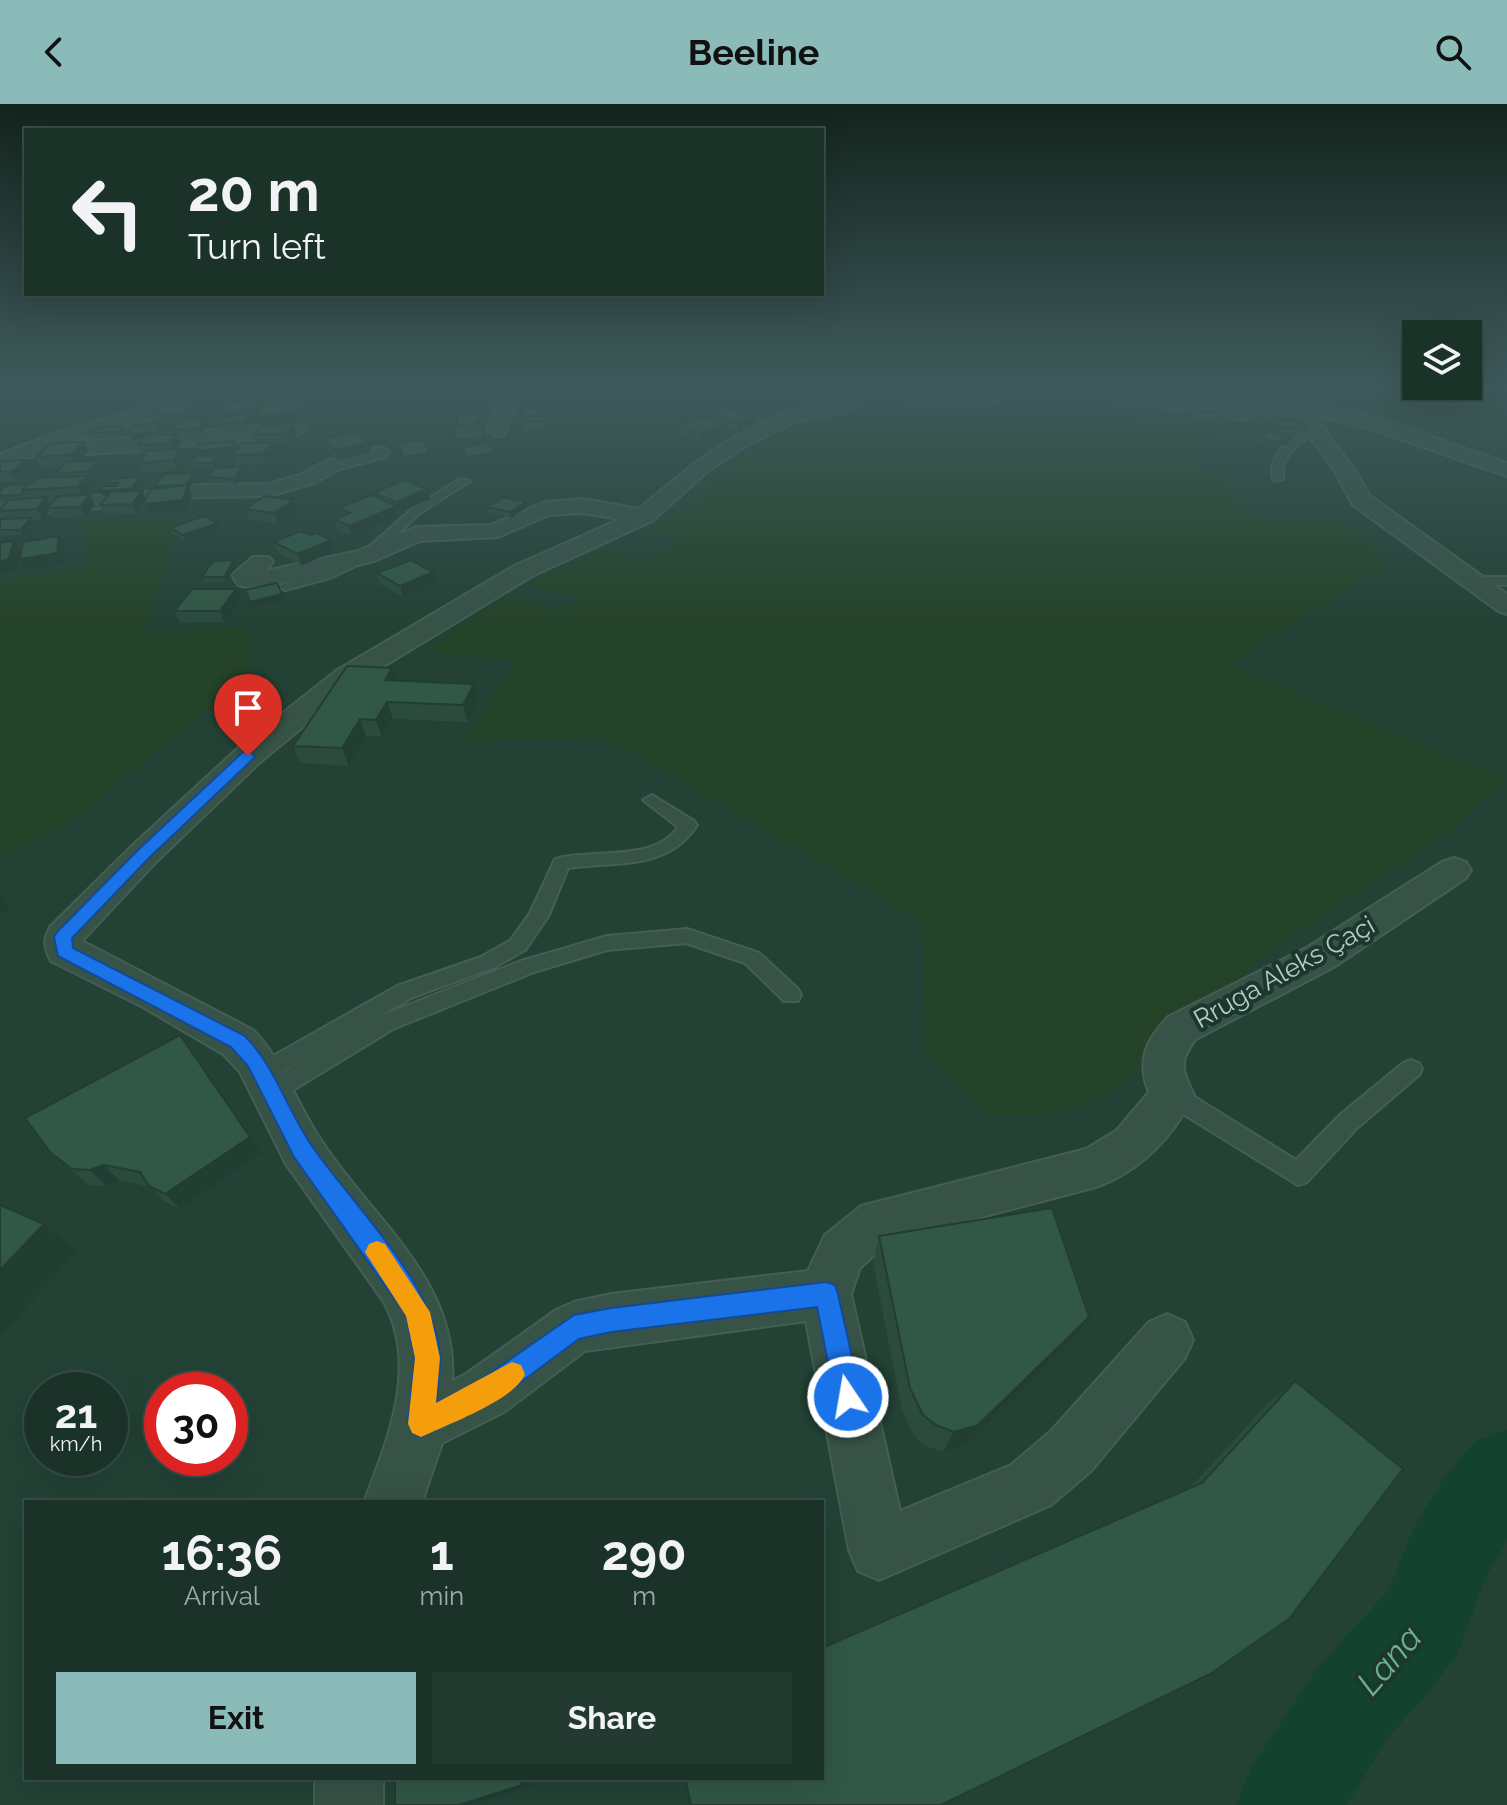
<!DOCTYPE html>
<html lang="en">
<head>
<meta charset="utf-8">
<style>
  body { margin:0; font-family:Raleway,sans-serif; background:#233a30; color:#f1f3f6; height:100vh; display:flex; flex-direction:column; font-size:30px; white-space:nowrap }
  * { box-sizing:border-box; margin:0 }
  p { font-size:26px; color:#9faaa8 }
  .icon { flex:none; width:44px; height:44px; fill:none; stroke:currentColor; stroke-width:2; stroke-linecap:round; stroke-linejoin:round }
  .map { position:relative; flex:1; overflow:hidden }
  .sheet { position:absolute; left:24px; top:1396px; width:800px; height:280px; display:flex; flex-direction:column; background:#1a3228; border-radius:0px; box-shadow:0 8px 32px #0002,0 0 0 2px #384d45 }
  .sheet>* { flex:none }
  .guide { position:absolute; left:24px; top:24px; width:800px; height:168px; border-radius:0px; box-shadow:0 8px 32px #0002,0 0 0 2px #384d45; background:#1a3228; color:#f1f3f6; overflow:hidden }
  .controls { position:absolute; left:1402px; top:216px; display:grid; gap:16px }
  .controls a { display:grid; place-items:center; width:80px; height:80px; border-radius:0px; background:#1a3228; box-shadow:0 8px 32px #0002,0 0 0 2px #384d45; font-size:40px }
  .speed { position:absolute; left:24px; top:1268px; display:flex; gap:16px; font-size:40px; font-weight:700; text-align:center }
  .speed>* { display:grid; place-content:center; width:104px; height:104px; border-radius:50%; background:#1a3228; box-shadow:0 8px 32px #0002,0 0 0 2px #384d45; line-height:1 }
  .speed small { font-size:20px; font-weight:400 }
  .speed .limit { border:12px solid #d22; background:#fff; color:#111 }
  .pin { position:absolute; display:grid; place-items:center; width:68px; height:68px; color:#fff; margin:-82px -34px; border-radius:50% 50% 50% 0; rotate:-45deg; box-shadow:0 0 8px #0007 }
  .pin .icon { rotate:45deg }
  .me { position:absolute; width:88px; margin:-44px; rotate:348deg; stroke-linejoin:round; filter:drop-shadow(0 0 6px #0008) }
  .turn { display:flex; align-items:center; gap:28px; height:168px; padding:0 32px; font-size:36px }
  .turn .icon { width:104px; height:104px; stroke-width:2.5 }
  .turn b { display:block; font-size:56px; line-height:68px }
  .eta { display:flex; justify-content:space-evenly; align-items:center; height:136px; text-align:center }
  .eta b { font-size:48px; font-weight:700; line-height:56px }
  .action { display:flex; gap:16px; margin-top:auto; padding:16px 32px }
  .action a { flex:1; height:92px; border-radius:0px; background:#8bbbb9; color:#111; font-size:32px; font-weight:700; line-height:92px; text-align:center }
  .action a+a { background:#233a30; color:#f1f3f6 }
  header { display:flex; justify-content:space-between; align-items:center; height:104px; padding:0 32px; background:#8bbbb9; color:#111; font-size:36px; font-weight:700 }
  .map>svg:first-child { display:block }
  .green { fill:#254329 }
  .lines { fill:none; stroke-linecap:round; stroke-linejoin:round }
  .river { fill:#144230; fill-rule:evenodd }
  .service-casing { stroke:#445e53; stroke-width:4 }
  .minor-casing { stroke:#445e53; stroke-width:4 }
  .service { fill:#375247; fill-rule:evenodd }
  .minor { fill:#375247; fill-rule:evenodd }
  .wall { fill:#2a4b3d; fill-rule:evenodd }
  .shaded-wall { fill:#223d32 }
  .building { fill:#315747; stroke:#223d32; stroke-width:2 }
  .route { fill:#1a73e8; stroke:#114b97; stroke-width:2 }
  .slow { fill:#f59e0b }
  .labels { text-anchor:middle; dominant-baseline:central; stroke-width:8; stroke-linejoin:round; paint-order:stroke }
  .street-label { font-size:26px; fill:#b4ccc3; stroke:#1c372c }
  .near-water-label { font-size:34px; font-style:italic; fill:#6aae92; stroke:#1c372c }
</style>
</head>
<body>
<header><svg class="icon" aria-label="back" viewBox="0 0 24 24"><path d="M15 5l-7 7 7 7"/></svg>Beeline<svg class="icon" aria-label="search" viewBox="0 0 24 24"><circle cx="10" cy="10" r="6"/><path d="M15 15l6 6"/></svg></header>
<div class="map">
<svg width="1507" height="1701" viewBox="0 0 1507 1701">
  <rect width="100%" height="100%" fill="#234235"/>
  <g class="green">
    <path d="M817 312 1025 315 1218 323 1184 357 1228 373 1226 385 1251 412 1347 418 1386 460 1229 561 1507 674 1441 734 1275 841 1105 993 1047 1013 984 1010 926 949 922 818 637 651 597 634 464 637 516 556 423 547 506 491 562 508 582 495 530 480 602 445 642 457 682 437 649 426 691 404 722 366 779 324Z"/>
    <path d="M179 418 145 529 248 523 250 574 150 651 92 703 52 728 0 753V477L88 462 83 419Z"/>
  </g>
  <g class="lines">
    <path class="river" d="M1507 1325V1436L1485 1475 1457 1551 1424 1594 1388 1633 1347 1701H1236L1251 1664 1318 1563 1388 1487 1414 1423 1448 1368 1476 1337Z"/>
    <g class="service-casing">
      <g id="service">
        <path d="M814 281H830L858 288 853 291Z"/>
        <path d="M1310 323 1319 325C1301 341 1280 347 1283 375L1274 377C1265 351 1291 335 1310 323Z"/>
        <path d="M460 375 470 377 420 409 370 455 330 474 285 486 278 482 320 468 362 449 412 405Z"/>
        <path d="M1469 473H1507V481L1474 480 1468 476Z"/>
        <path d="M652 691 694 717 697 721C668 767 615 757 568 764L549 811 525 846 495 863 411 894 380 912 521 857 607 832 687 825 759 849 798 885 801 891 798 897H784L745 859 686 839 607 846 534 868 393 925 280 994 272 996 264 994 261 987 264 980 315 950 262 979 254 977 251 970 254 963 397 882 481 853 511 836 530 809 555 755C591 744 655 759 678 723L643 696Z"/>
        <path d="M1411 956 1419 959 1422 965 1419 971 1357 1024 1307 1078 1298 1081 1164 998 1161 991 1164 984 1172 981 1180 984 1296 1056 1341 1010 1403 959Z"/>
      </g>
    </g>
    <g class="minor-casing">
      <g id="minor">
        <path d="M191 281H211C181 317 108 325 65 339L297 319 307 325 297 331 126 348 28 353 0 363V350L57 329 149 303Z"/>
        <path d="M479 281H497L516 301 504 331 497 333 487 327 498 302Z"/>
        <path d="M842 281H860L858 298 848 307 794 318 749 340 708 367 652 417 532 472 356 579 259 659 156 758 82 837 253 926C282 956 295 995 317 1030 366 1110 459 1174 452 1277L466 1270 556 1206 574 1198 611 1190 808 1167 825 1131 861 1102 1086 1045 1116 1027 1149 988C1136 957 1146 936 1168 913L1308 843 1442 758 1454 754 1466 758 1471 766 1466 774 1334 863 1196 935C1178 957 1182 967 1194 991 1173 1033 1140 1067 1096 1083L890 1137 860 1164 851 1190 900 1407 1011 1361 1051 1327 1149 1218 1167 1210 1185 1218 1193 1236 1185 1254 1091 1367 1051 1401 879 1476 858 1467 849 1446 806 1217 585 1247 504 1308 442 1339 422 1398H364C388 1335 419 1263 384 1198L286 1060 240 968 223 950 143 903 51 857C44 844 43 836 50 823L132 742 237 645 336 567 514 462 620 415 583 409 549 411 498 433 420 437 374 457 284 479 247 483 238 481 232 471 253 453H269L273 458 265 467 358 447 416 423 491 421 545 398 583 395 639 405C683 368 726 331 781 310 798 304 818 302 836 299L840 296Z"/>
        <path d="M1093 281H1117L1141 290 1245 304 1254 310 1245 316 1137 300Z"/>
        <path d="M1200 281H1223L1277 303 1279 297 1285 296 1371 312 1507 359V372L1360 321 1286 307 1321 321 1354 365 1370 392 1507 490V510L1498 507 1353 401 1334 366 1307 329Z"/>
        <path d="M1347 281C1387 279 1432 295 1471 287L1468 281H1485L1490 289C1466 313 1387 291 1356 286Z"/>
        <path d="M379 343 386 345 389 349 386 353 340 365 314 379 269 392 198 393 129 402 0 411V397L129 390 198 381 268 380 300 371 326 357Z"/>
        <rect x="315" y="1674" width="68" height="27"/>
      </g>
    </g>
    <use href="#service" class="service"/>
    <use href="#minor" class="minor"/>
  </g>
  <g class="wall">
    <path d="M258 281H288L286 283H259Z"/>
    <path d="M353 281H396L398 289 371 297 356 290Z"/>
    <path d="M759 281V285L743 291 727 287V282Z"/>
    <path d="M901 281H931L930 283 947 294 945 303 905 301 906 284H901Z"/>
    <path d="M1047 281 1042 295 1016 291V287Z"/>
    <path d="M875 282 899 292V296L875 295Z"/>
    <path d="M1087 284 1084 296 1054 292 1055 288Z"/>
    <path d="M1152 289 1190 293 1182 300 1151 293Z"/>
    <path d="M949 290 979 298V301L1003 296 1002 301 993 309 977 306 978 303H951L948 295Z"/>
    <path d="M1203 291 1243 292 1241 297 1220 303 1201 296Z"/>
    <path d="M449 292 478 295 479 299 457 303 450 296Z"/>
    <path d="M1110 295 1140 307 1125 309 1108 300Z"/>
    <path d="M264 296 278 301 310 298 305 307H297L298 310 295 319 261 321 258 310 248 311 250 315 243 324 221 325 219 320 225 312 224 309 258 297 260 302 259 307 263 303 262 301Z"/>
    <path d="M545 304V309L543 316H521V312Z"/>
    <path d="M197 309 191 316 208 320 201 329 178 330 181 339 177 345 183 355 177 366 144 369 140 359 144 351H141L137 341 143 335 132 336 155 319 151 310ZM174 319 169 326 171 330 159 331 161 323 160 320Z"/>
    <path d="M1186 309 1222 316 1220 321H1192L1185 313Z"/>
    <path d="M478 310 479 322 484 333 485 340 495 348 496 353 468 358 462 349 461 346H459L452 322H457Z"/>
    <path d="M710 310 754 322 739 328 726 324V329L700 339 680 332 679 322 710 314Z"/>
    <path d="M1271 316 1306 323 1304 328H1277L1269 321Z"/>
    <path d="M547 318V323L543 333H521L520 328Z"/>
    <path d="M293 320 296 330 290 340H274L276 348 267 360 236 361 232 351 234 348 198 352 196 347 234 337 236 341 235 347 257 339 254 331Z"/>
    <path d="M126 327 121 333 92 334 90 329Z"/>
    <path d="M1255 329 1290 335 1288 340 1270 343 1253 334Z"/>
    <path d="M323 335 368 338 371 348 338 356 326 345Z"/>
    <path d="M84 338 89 347 78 358 100 362 90 373H87L92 382 84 391H90L95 401 85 413 53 414 49 407 42 415 32 416 34 419 23 431 0 432V415H3L0 410V406L8 397H0V382L2 385 58 373 56 369 63 362H41L36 353ZM47 395H56L50 401Z"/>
    <path d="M218 352 220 357 214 364H191L189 359Z"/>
    <path d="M25 356 30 366 18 378H0V357Z"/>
    <path d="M242 363 244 368 236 380 210 378 208 373Z"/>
    <path d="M196 374 189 384 192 392 187 406 149 410 144 400 136 410 105 411 100 401 108 391 103 392 109 382 107 379 142 378 136 387 146 395 156 384 155 382Z"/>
    <path d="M373 389 430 395 399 408 400 412 352 432 337 426 334 415 341 412 339 404 374 392Z"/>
    <path d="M294 396 297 406 278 420 249 415 245 405Z"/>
    <path d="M526 398 527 403 511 414 488 408 487 403Z"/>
    <path d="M218 419 220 424 186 437 172 429 170 424Z"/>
    <path d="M273 438 335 447 302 461 277 448Z"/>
    <path d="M236 462 226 478 205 479 202 473Z"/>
    <path d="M377 469 436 479 403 493 380 480Z"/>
    <path d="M236 485 241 496 225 518 180 519 174 507Z"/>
    <path d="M396 576 474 580 478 597 468 618 393 615 382 633 366 632 349 662 300 659 293 642Z"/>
    <path d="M180 931 262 1049 180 1105 164 1097 150 1083 119 1076 106 1082 89 1081 68 1064 51 1049Z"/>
    <path d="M879 1132 1072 1237 966 1342 943 1348 926 1342 914 1332 902 1306 873 1159Z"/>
    <path d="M1295 1277 941 1701 1189 1385 1267 1300Z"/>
  </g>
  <g class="shaded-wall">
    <path d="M248 281H249L251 287 249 296 212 299 208 290Z"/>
    <path d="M324 281 325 291 301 294 300 289Z"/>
    <path d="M393 281H396L398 289 371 297 368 288Z"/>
    <path d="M759 281V285L743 291V287Z"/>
    <path d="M1191 289 1190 293 1182 300 1183 295Z"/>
    <path d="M1243 292 1241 297 1220 303 1222 298Z"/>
    <path d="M309 294 310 298 305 307 304 302Z"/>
    <path d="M478 295 479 299 457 303 456 299Z"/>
    <path d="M1003 296 1002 301 993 309 994 304Z"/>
    <path d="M258 297 260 302 259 310 248 311 250 315 243 324 241 319 226 314 224 309Z"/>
    <path d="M193 300 197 309 188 319 184 310Z"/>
    <path d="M295 301 298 310 295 319 261 321 258 312Z"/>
    <path d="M1141 302 1140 307 1125 309 1126 305Z"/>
    <path d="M754 312V322L739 328 738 319Z"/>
    <path d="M206 316 208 320 201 329 199 324Z"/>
    <path d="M159 319 161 323 158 333 132 336 130 331Z"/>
    <path d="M725 319 726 329 700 339 699 329Z"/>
    <path d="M293 320 296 330 290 340 287 330Z"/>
    <path d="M123 322 126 327 121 333 119 328Z"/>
    <path d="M177 330 181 339 173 350 169 340Z"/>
    <path d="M484 333 486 342 459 346 457 336Z"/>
    <path d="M1290 335 1288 340 1270 343 1271 338Z"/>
    <path d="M234 337 236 341 235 348 198 352 196 347Z"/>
    <path d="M84 338 89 347 75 361 70 351Z"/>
    <path d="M368 338 371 348 338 356 335 346Z"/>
    <path d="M273 339 276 348 267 360 263 350Z"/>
    <path d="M179 345 183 355 177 366 173 356Z"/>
    <path d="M495 348 496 353 468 358 467 353Z"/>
    <path d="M429 349 432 359 406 363 403 353Z"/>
    <path d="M218 352 220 357 214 364 212 359Z"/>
    <path d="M25 356 30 366 18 378 12 368Z"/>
    <path d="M98 357 100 362 90 373 88 368Z"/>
    <path d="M242 363 244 368 236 380 234 375Z"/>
    <path d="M194 369 196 374 189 384 192 392 187 406 149 410 144 400 136 410 132 400 142 387 147 397 183 396 186 381Z"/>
    <path d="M87 372 92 382 83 393 78 383Z"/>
    <path d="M140 373 142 378 134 389 103 392 100 387Z"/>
    <path d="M427 385 430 395 400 408 397 398Z"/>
    <path d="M90 391 95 401 85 413 80 403Z"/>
    <path d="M46 393 52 404H47L49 407 42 415 37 405Z"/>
    <path d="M294 396 297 406 278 420 274 409Z"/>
    <path d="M526 398 527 403 511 414 510 408Z"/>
    <path d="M397 402 400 412 352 432 349 422Z"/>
    <path d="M31 414 34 419 23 431 20 426Z"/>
    <path d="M218 419 220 424 186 437 183 431Z"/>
    <path d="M59 432 65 443 63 460 27 466 20 455Z"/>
    <path d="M331 436 335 447 302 461 298 450Z"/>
    <path d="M14 437 21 447 15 466 0 469V457Z"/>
    <path d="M234 456 236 462 226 478 224 473Z"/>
    <path d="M433 468 436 479 403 493 400 482Z"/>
    <path d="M236 485 241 496 225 518 220 507Z"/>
    <path d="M282 490 284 496 252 503 250 498Z"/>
    <path d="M392 564 398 581 385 576Z"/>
    <path d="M474 580 478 597 468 618 463 601Z"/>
    <path d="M387 598 393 615 382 633 376 616Z"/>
    <path d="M360 615 366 632 349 662 342 644Z"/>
    <path d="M0 788 10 806 0 811Z"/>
    <path d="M180 931 262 1049 180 1105 165 1090Z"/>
    <path d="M104 1061 119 1076 106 1082 90 1066Z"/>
    <path d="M44 1120 77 1147 0 1233V1166Z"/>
    <path d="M1089 1213 1072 1237 966 1342 943 1348 954 1328Z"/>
    <path d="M521 1674H529L530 1682 470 1701H459Z"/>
  </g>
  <g class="building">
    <path d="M212 281H248L246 287 208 290Z"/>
    <path d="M300 281H323V287L300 289Z"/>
    <path d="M353 281H393L368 288Z"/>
    <path d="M731 281H758L743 287 727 282Z"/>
    <path d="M1020 281H1047L1043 290 1016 287Z"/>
    <path d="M1058 281 1087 284 1085 291 1055 288Z"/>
    <path d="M875 282H899V292L875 291Z"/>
    <path d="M906 282 946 283 947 294 906 292Z"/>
    <path d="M1160 282 1191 289 1183 295 1152 289Z"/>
    <path d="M1224 286 1243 292 1222 298 1203 291Z"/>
    <path d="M470 288 478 295 456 299 449 292Z"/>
    <path d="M949 290H976L979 298H952Z"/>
    <path d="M987 293 1003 296 994 304 978 301Z"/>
    <path d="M1125 293 1141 302 1126 305 1110 295Z"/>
    <path d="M282 294H309L304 302H294L295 301 277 302Z"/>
    <path d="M277 295 275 300 262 301 264 296Z"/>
    <path d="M258 297V305L224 309 225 300Z"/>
    <path d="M193 300 184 310H151L161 301Z"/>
    <path d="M295 301 292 309 258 312 261 303Z"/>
    <path d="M523 304H545L542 311 521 312Z"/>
    <path d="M725 304 754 312 738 319 710 310Z"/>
    <path d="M1214 308 1222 316 1194 317 1186 309Z"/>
    <path d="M248 310 241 319 219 320 226 311Z"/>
    <path d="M478 310V320L457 321 458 311Z"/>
    <path d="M706 312 725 319 699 329 679 322Z"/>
    <path d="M206 316 199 324 169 326 177 317Z"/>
    <path d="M1271 316H1297L1306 323 1279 324Z"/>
    <path d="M524 318H547L543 328H520Z"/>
    <path d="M159 319 156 328 130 331 134 321Z"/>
    <path d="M478 319 484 333 457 336 452 322Z"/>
    <path d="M293 320 287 330 254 331 261 322Z"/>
    <path d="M123 322 119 328 90 329 95 324Z"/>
    <path d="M1273 327 1290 335 1271 338 1255 329Z"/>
    <path d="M356 328 368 338 335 346 323 335Z"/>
    <path d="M177 330 169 340 137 341 146 331Z"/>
    <path d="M424 336 429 349 403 353 399 339Z"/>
    <path d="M234 337 233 343 196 347 198 340Z"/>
    <path d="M84 338 70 351 36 353 51 339Z"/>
    <path d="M242 339H273L263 350 232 351Z"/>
    <path d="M488 339 495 348 467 353 460 344Z"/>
    <path d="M179 345 173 356 140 359 146 347Z"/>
    <path d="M196 352H218L212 359H189Z"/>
    <path d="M25 356 12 368H0V357Z"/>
    <path d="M98 357 88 368 56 369 66 358Z"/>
    <path d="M242 363 234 375 208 373 215 364Z"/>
    <path d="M194 369 186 381 155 382 164 370Z"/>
    <path d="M87 372 78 383 22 386 28 379H34L38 374Z"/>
    <path d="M140 373 132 384 100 387 104 382H116L118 379H107L111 375Z"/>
    <path d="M404 376 427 385 397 398 373 389Z"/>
    <path d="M27 380 22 386 23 389 20 391 0 392V387L7 381Z"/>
    <path d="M188 381 183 396 144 400 150 385Z"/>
    <path d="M142 387 132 400 100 401 111 388Z"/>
    <path d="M90 391 80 403 47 404 58 392Z"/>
    <path d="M371 391 397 402 349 422 334 415 350 409 339 404Z"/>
    <path d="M265 392 294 396 274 409 245 405Z"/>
    <path d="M46 393 37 405 0 407V406L9 396Z"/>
    <path d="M504 393 526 398 510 408 487 403Z"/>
    <path d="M204 412 218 419 183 431 170 424Z"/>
    <path d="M31 414 20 426H0V415Z"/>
    <path d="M301 427 310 431 316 429 331 436 298 450 273 438Z"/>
    <path d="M59 432 57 449 20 455 23 438Z"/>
    <path d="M14 437 8 456 0 457V439Z"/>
    <path d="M234 456 224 473H202L213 457Z"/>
    <path d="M411 456 433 468 400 482 377 469Z"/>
    <path d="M277 479 282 490 250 498 245 486Z"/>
    <path d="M192 485H236L220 507H174Z"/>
    <path d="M347 562 392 564 385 576 474 580 463 601 387 598 376 616 360 615 342 644 293 642Z"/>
    <path d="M180 931 250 1033 165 1090 149 1082 140 1068 104 1061 90 1066 72 1065 51 1049 25 1014Z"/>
    <path d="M0 1101 44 1120 0 1166Z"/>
    <path d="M1052 1104 1089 1213 978 1321 954 1328 936 1321 923 1311 910 1284 879 1132Z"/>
    <path d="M1295 1277 1403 1365 1289 1515 1210 1570 941 1701H691L685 1674H822V1544L1202 1379Z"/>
    <path d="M395 1674H521L522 1681 459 1701H395Z"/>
  </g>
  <linearGradient id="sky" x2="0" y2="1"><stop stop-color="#13241d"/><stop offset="0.54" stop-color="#3f5a5c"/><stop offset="1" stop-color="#3f5a5c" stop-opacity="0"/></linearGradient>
  <rect width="1507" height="519" fill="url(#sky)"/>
  <path class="route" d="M248 647 255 652 253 655 149 754 72 834 73 844 245 932C276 964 287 1006 312 1042 353 1102 438 1181 440 1256 440 1270 437 1285 436 1299L476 1279 574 1211 611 1204 826 1178 835 1181 838 1190 861 1293 857 1302 848 1306 839 1302 835 1293 817 1203 611 1228 579 1235 494 1298 421 1333 412 1329 408 1320 415 1254 406 1211 294 1053 248 962 231 943 58 852 54 833 57 828 138 746 243 648Z"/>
  <path class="slow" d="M377 1137 385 1140 430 1208 440 1254 436 1299 512 1258 521 1261 525 1270C515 1295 455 1317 430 1329L421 1333 412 1329 408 1320 415 1254 406 1212 365 1148 369 1140Z"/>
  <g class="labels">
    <g class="street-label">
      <text transform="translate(1284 868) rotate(-29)">Rruga Aleks Çaçi</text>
    </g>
    <g class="near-water-label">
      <text transform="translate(1389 1556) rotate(-49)">Lana</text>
    </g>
  </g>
</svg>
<div class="controls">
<a><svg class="icon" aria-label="layers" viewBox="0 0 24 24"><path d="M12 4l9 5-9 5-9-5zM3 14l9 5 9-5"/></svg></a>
</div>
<div class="speed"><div>21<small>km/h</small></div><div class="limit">30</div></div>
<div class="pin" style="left:248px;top:652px;background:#d93025"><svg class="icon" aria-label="arrive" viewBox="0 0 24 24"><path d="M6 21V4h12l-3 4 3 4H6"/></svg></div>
<svg class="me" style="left:848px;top:1293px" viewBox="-20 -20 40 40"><circle r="17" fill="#1a73e8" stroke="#fff" stroke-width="3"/><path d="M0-11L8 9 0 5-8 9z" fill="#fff"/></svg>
<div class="guide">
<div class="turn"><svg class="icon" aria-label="left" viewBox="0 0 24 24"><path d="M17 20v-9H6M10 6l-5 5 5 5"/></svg><div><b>20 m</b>Turn left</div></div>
</div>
<section class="sheet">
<div class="eta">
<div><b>16:36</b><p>Arrival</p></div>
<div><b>1</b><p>min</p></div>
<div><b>290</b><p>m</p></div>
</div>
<div class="action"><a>Exit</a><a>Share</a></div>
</section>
</div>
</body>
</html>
